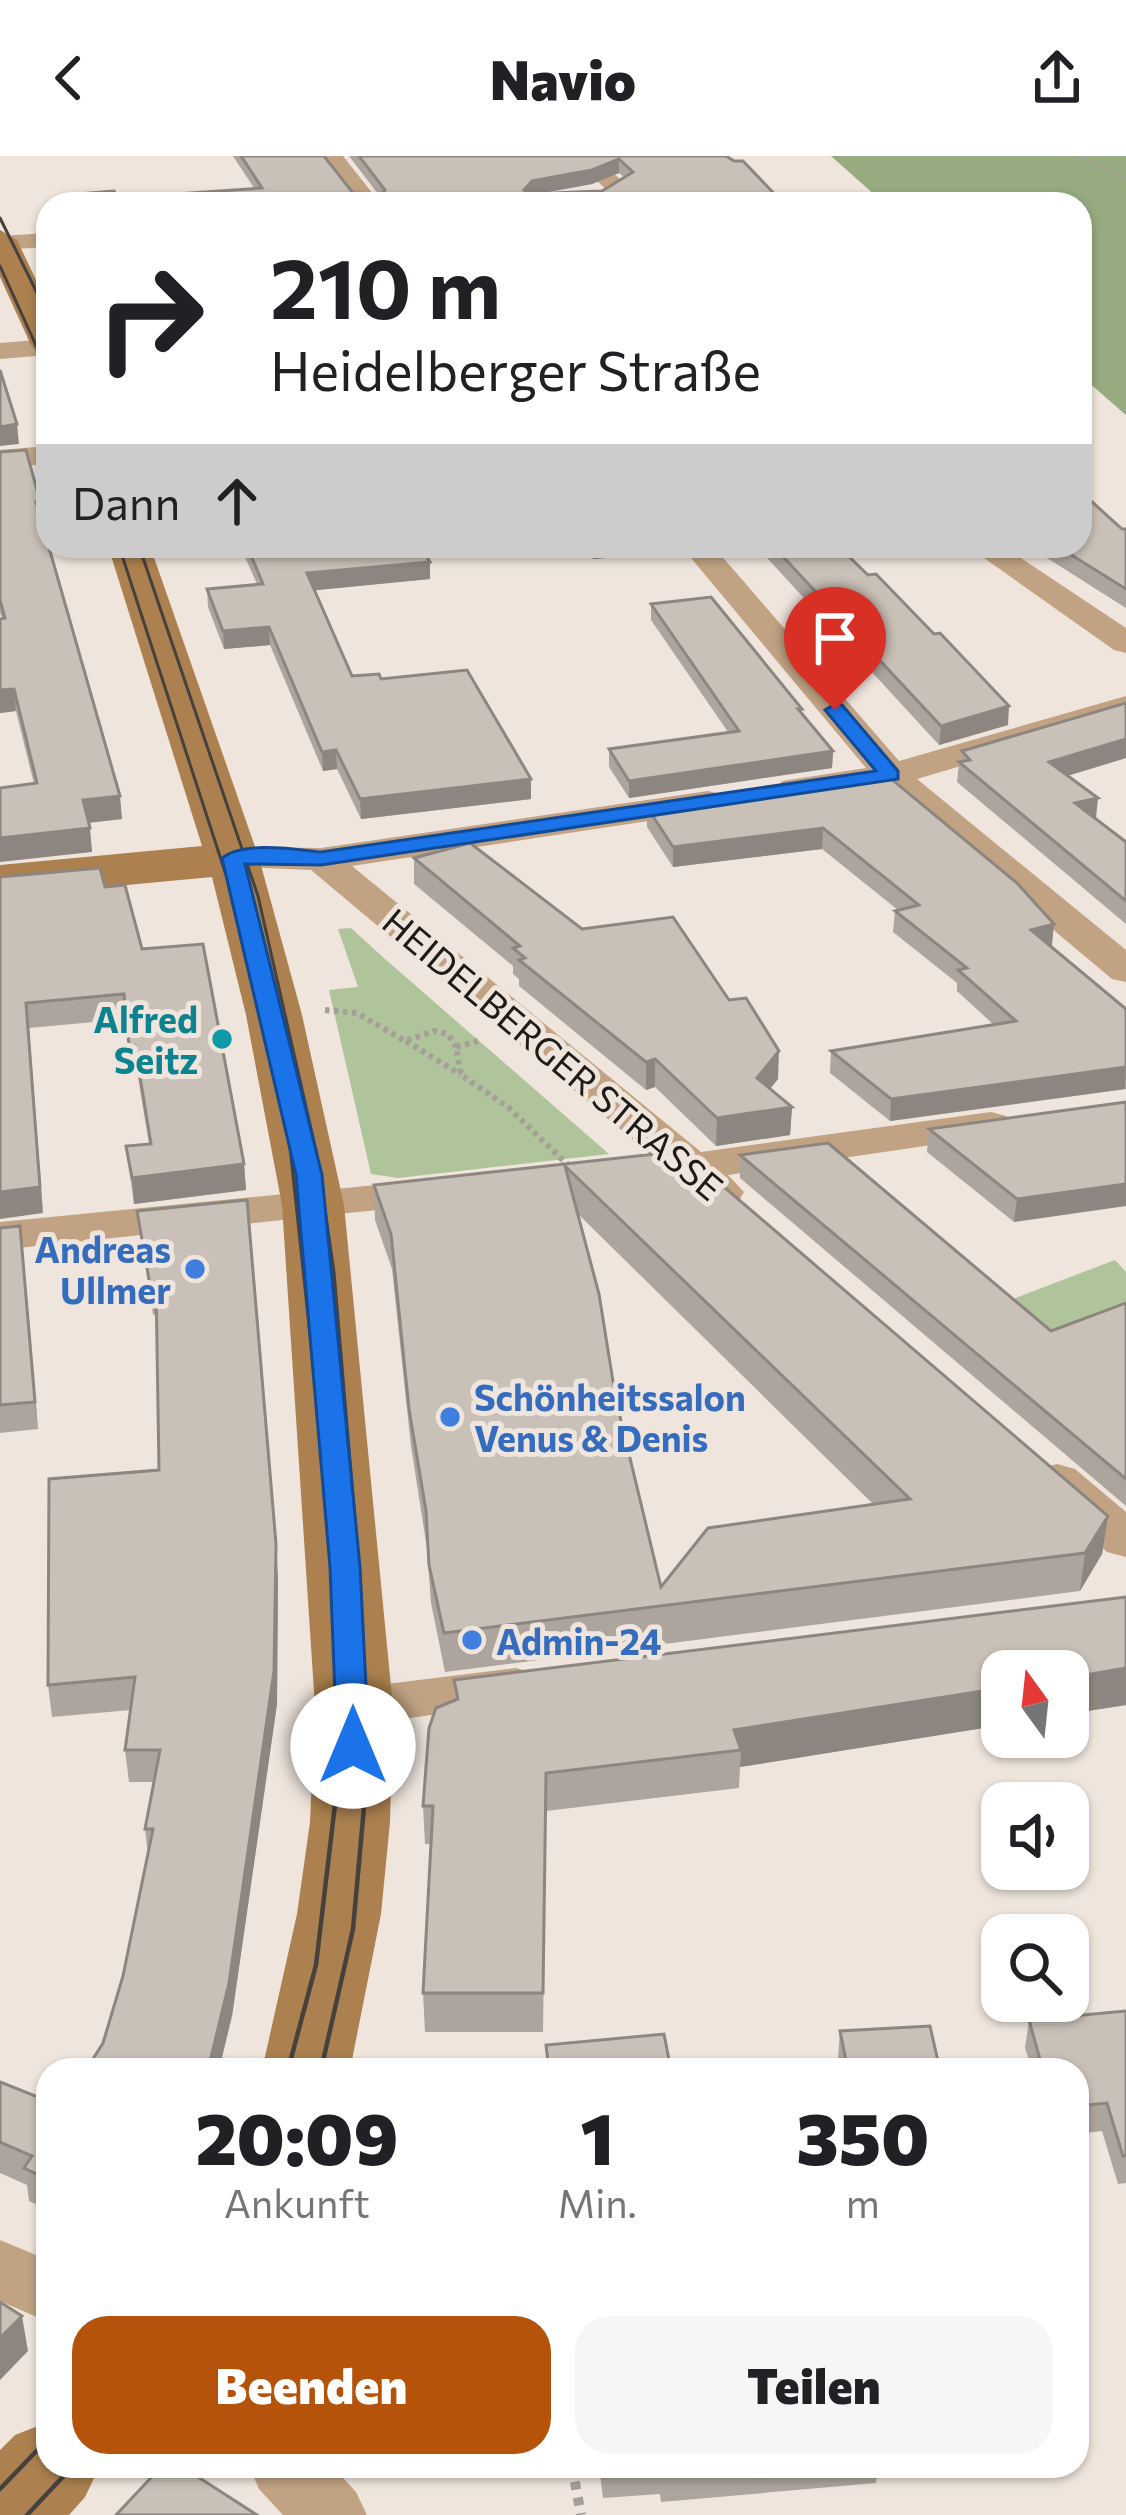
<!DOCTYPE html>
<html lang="de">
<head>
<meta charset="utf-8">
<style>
  body { margin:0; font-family:Commissioner,sans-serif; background:#f6f6f6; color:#202124; height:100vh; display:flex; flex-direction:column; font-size:45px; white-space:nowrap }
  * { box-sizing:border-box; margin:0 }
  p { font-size:39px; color:#757577 }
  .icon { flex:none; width:66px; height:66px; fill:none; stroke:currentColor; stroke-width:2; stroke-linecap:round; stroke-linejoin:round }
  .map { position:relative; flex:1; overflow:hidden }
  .sheet { position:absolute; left:36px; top:1902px; width:1053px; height:420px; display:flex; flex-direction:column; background:#fff; border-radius:36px; box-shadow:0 3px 9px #0004 }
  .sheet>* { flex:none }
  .top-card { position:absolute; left:36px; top:36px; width:1056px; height:366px; border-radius:36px; box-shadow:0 3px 9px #0004; background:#fff; color:#202124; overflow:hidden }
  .needle { width:78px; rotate:345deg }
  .fabs { position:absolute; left:981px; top:1494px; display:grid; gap:24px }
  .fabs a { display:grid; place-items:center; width:108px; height:108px; border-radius:24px; background:#fff; box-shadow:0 3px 9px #0004; font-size:60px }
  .pin { position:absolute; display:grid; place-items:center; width:102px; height:102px; color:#fff; margin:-123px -51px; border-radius:50% 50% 50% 0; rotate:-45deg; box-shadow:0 0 12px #0007 }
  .pin .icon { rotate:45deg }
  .me { position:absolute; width:132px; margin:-66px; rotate:0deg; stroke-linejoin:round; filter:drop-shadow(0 0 9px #0008) }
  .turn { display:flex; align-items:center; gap:42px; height:252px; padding:0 36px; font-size:54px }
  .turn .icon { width:156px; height:156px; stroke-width:2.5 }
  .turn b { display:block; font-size:84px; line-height:102px }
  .then { display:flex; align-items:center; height:114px; padding:0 36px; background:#0003; gap:24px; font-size:45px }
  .eta { display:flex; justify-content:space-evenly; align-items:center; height:204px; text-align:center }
  .eta b { font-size:72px; font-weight:800; line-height:84px }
  .primary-button { display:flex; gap:24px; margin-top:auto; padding:24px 36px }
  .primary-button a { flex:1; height:138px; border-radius:36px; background:#b45309; color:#fff; font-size:48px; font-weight:800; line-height:138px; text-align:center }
  .primary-button a+a { background:#f6f6f6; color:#202124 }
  header { display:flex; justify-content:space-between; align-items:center; height:156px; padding:0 36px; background:#fff; font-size:54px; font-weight:800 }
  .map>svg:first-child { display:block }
  .green { fill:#afc49a }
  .forest { fill:#96ab80 }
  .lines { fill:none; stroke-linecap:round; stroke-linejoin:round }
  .path-far2 { stroke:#a69f99; stroke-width:4.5; stroke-dasharray:3 3; stroke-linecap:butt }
  .path-far1 { stroke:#a69f99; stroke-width:6; stroke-dasharray:4.5 4.5; stroke-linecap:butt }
  .path { stroke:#a69f99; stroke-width:10; stroke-dasharray:8 8; stroke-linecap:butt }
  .street { fill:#c1a383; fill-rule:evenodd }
  .secondary { fill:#ac814f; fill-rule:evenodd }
  .tram-far1 { stroke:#46413d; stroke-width:3 }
  .tram { stroke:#46413d; stroke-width:4.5 }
  .wall { fill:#ada59d; fill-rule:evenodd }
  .shaded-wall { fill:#8d8680 }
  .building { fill:#c9c0b7; stroke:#8d8680; stroke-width:3; fill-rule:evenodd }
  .route { fill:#1a73e8; stroke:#114b97; stroke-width:3 }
  .culture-dot { fill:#0f9aa8; stroke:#efe5dd; stroke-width:4.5 }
  .shop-dot { fill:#3f7fe0; stroke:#efe5dd; stroke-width:4.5 }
  .labels { text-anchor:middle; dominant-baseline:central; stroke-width:10; stroke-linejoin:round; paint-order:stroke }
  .culture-label { font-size:36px; font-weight:bold; fill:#0d838f; stroke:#efe5dd; text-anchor:end }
  .street-label { font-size:36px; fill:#1d1a17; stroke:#efe5dd }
  .shop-label { font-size:36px; font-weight:bold; fill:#366cbe; stroke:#efe5dd; text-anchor:start }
</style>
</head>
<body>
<header><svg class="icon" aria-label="back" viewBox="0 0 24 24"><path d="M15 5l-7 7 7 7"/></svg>Navio<svg class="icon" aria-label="share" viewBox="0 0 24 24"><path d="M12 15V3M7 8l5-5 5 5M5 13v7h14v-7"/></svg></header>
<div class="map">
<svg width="1126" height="2359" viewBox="0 0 1126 2359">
  <rect width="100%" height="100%" fill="#efe5dd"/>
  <g class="green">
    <path d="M351 772 385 803 609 998 398 1022 371 1018 329 834 358 831 338 773Z"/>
    <path d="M1115 1104 1126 1116V1155L1056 1181 1010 1144Z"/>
  </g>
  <path class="forest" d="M831 0H1126V259L1080 219V48H885Z"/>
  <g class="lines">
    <path class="path-far2" d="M1078 0 1126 23"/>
    <g class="path-far1">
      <path d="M325 854 357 857 405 885 434 875 448 878 456 891"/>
      <path d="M406 885 461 919"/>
      <path d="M478 885 456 891 461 919 508 951 571 1012"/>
    </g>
    <g class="path">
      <path d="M377 1908 523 1914"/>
      <path d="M572 2310 581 2359"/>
    </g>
    <g class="street">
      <path d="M320 0H343L381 48H357Z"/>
      <path d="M570 0H594L648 48H622Z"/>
      <path d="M48 77V91L0 94V80Z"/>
      <path d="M48 183V199L0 203V187Z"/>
      <path d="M48 290V308L0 312V294Z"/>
      <path d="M681 390H713L899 605 1126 540V561L917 623 1126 794V826L1112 823 883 631 795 644 782 641 777 633 782 625 866 612Z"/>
      <path d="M967 390H1003L1126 472V497L1114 494Z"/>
      <path d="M708 635 721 638 726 646 721 654 352 710 701 996 991 956 1006 960 1013 969 1006 978 728 1019 744 1036 738 1046C701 1055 705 1033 679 1025 672 1024 664 1024 657 1022L651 1013 657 1004 311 714 220 710 214 702 220 694 233 691 321 692Z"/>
      <path d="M437 1023 453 1026 459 1036 453 1046 0 1094V1066Z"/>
      <path d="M1057 1308 1075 1313 1126 1356V1401L1107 1396 1039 1335 1031 1324 1039 1313Z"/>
      <path d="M516 1512 536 1518 544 1531 536 1544 354 1570 334 1565 326 1551 334 1537 354 1532Z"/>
      <path d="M0 2084 48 2104V2166L0 2145Z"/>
      <path d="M249 2310H332L356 2336 367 2359H283L259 2333Z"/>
    </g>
    <g class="secondary">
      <path d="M0 74 17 84 48 149V198L35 195 30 187 0 121Z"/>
      <path d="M108 390H150L259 702 302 859 344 1049 393 1551 390 1666 381 1758 350 1914H262L297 1758 310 1666 315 1551 282 1049 246 859 212 721 0 741V709L202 690Z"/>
      <path d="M48 2266V2310H100L85 2341 69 2359H0V2294L15 2279Z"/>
    </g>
    <g class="tram-far1">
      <path d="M0 62 48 159"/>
      <path d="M0 110 48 216"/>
      <path d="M119 390 227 722 290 991 331 1376 338 1485 335 1643"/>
      <path d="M139 390 258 740 317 999 334 1116 359 1411 365 1643"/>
    </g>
    <g class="tram">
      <path d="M288 1914 316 1809 336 1640"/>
      <path d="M321 1914 353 1773 365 1640"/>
      <path d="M0 2333 48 2283"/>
      <path d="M27 2359 73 2310"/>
    </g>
  </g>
  <g class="wall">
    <path d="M233 0H324L353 37 378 38 349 0H726L784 48H66L65 39 118 42 254 32ZM619 17 624 21 602 35 535 38 592 28Z"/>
    <path d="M0 296 42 366 122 663 89 667 92 696 34 628 16 555 0 557V463L2 462 0 457Z"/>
    <path d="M1126 373V452L1028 390H1080Z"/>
    <path d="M240 390H420L430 423 314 434 352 520 381 523 531 643 361 663 337 613 323 615 270 489 224 493 208 451 207 433 257 428Z"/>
    <path d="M584 390H641V399L593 403Z"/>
    <path d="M756 390H838L1008 569 939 589Z"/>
    <path d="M651 448 802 553 801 557 833 595 832 612 629 642 609 611V593L728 576 651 464Z"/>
    <path d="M1126 547V602L1067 620 1094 662 1126 686V768L957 626 959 606H962V595Z"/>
    <path d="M862 627 1054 768 1050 790 1126 853V933L890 965 830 917 831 895 994 869 957 835V827L893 776 895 755 898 754 822 693 673 711 647 671V651Z"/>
    <path d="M414 702 778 923 770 933 792 951 790 979 716 990 655 931 646 934 519 830V823L513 818V810L414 728Z"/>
    <path d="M0 721 105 731 142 793 244 1008 246 1034 134 1048 126 990 149 988 137 915 132 916 127 863 29 872 43 1057Z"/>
    <path d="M1126 946 1014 1066 927 996 929 973Z"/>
    <path d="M682 995 1108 1360 1102 1398 1080 1435 445 1516 431 1447 427 1393 411 1290 392 1113 375 1064 374 1029ZM578 1058 873 1348 661 1431 616 1244Z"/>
    <path d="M740 999 1051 1175 1126 1147V1350L740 1022Z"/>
    <path d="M137 1055 278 1420 277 1548 232 1860 103 1887 123 1820 148 1699 145 1673 154 1626H129L125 1594 131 1554 52 1561 48 1529 159 1314 157 1158 153 1159Z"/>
    <path d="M0 1072 23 1096 38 1273 0 1277Z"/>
    <path d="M1126 1441V1549L1068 1558V1515H1002V1569L740 1611 739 1632 546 1655 543 1876H425L423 1837 431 1688H425L423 1650 429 1572 436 1552 455 1545 454 1524Z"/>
    <path d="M1126 1855V2027L1118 2028 1102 1975 1077 1978V1914H1032L1025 1892 1029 1864Z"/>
    <path d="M840 1875 940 1914H840L838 1903Z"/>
    <path d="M0 1926 48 1945V2054L29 2045 27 2029 0 2017Z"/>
    <path d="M599 2310H878L876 2327 661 2346 660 2338 603 2342Z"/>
  </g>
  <g class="shaded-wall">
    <path d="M619 3V17L592 28 532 39 525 48 524 34 532 25Z"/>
    <path d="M17 268 19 288 0 290V271Z"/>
    <path d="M594 390H641V399L593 403Z"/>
    <path d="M430 406V423L308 435 307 417Z"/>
    <path d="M269 471 270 489 224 493 223 475Z"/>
    <path d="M14 533 16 555 0 557V534Z"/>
    <path d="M1009 550 1008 569 939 589 941 570Z"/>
    <path d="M1126 583V602L1047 626 1049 606Z"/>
    <path d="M336 594 337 613 323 615 322 596Z"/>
    <path d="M833 595 832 612 629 642V625Z"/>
    <path d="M531 623V643L361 663 360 643Z"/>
    <path d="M120 640 122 663 85 667 83 644Z"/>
    <path d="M1098 642 1096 662 1073 667 1075 647Z"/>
    <path d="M90 672 92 696 0 706V682Z"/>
    <path d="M823 672 822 693 673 711V691Z"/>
    <path d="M1054 768 1052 789 1029 795 1031 774Z"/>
    <path d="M26 847 43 1057 0 1063V1036Z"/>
    <path d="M779 895 778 923 756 949 757 922Z"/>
    <path d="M655 903V931L646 934V906Z"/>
    <path d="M1126 911 1125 933 890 965 891 943Z"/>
    <path d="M792 951 790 979 716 990 717 962Z"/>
    <path d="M244 1008 246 1034 134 1048 132 1022Z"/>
    <path d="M1126 1028V1050L1014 1066 1017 1043Z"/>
    <path d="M20 1070 23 1096 38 1273 35 1246Z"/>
    <path d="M1108 1360 1102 1398 1080 1435 1085 1397Z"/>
    <path d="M276 1388 278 1420 277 1548 232 1860 219 1914H208Z"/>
    <path d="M1126 1512V1549L1068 1558V1522Z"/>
    <path d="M1002 1532V1569L740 1611 741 1594 734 1574Z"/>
    <path d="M22 2160 28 2195 0 2224V2182Z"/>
  </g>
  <g class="building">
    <path d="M241 0H324L353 37 381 38 385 34 359 0H726L734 5H743L784 48H70L65 39 114 35 118 42 262 32ZM619 3 633 16 602 35 529 38 524 34 532 25 592 14Z"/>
    <path d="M0 214 17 268 0 271Z"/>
    <path d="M26 294 40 345 36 346 120 640 83 644 90 672 0 682V632L37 627 14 533 0 534V463L5 462 0 444V296Z"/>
    <path d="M1080 335 1122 373H1126V433L1057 390H1080Z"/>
    <path d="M247 390H420L430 406 307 417 352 520 379 518 381 523 467 514 531 623 360 643 336 594 322 596 269 471 223 475 207 433 263 428Z"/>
    <path d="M773 390H838L868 419 876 418 934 478 940 477 1009 550 941 570Z"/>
    <path d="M711 441 802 553H798L833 595 629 625 609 593 739 575 651 448Z"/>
    <path d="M1126 547V583L1049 606 1098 642 1075 647 1126 686V745L959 606 970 604 962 595Z"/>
    <path d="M856 620 862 627 889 621 1017 727 1054 768 1031 774 1126 853V911L891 943 831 895 1016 865 958 814 967 812 895 755 919 749 823 672 673 691 647 651Z"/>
    <path d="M470 687 582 773 673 761 729 844 746 842 779 895 757 922 792 951 717 962 655 903 646 906 519 804 525 802 513 792 520 790 414 702Z"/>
    <path d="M100 712 105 731 125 729 142 793 203 788 244 1008 132 1022 126 990 151 988 135 890H129L124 838 26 847 40 1031 0 1036V721Z"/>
    <path d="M1126 946V1028L1017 1043 929 973Z"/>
    <path d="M828 987 1051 1175 1126 1147V1323L740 999Z"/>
    <path d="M682 995 1108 1360 1085 1397 444 1477 429 1409 426 1355 409 1253 391 1078 374 1029ZM565 1010 910 1343 708 1372 661 1431 616 1244 599 1138Z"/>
    <path d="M247 1044 276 1388 274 1515 229 1827 208 1914H86L103 1887 123 1820 153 1673H145L160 1594H125L135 1521 48 1529 49 1323 159 1314 156 1128 150 1129 137 1055Z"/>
    <path d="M20 1070 35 1246 0 1249V1072Z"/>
    <path d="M1126 1441V1512L1068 1522V1515H1002V1532L734 1574 741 1594 546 1617 543 1837H423L433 1650H423L429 1572 436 1552 458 1543 454 1524Z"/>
    <path d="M1126 1855V2000H1123L1107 1947 1077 1950V1914H1043L1029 1864Z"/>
    <path d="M930 1870 940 1914H848L840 1875Z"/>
    <path d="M664 1878 671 1914H549L546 1889Z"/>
    <path d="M0 1926 48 1945V2023L24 2012 32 2000 0 1986Z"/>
    <path d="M0 2146 22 2160 0 2182Z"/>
    <path d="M162 2310H181L257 2359H116Z"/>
    <path d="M662 2310H701L662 2313Z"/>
  </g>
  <path class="route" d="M835 548 842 549 898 615V623L321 709 245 708 322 1019 360 1411 369 1590 364 1598H341L337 1590 330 1411 296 1019 222 702C245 685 293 693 321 696L876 615 825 554Z"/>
  <circle class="culture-dot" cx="222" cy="883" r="12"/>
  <g class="shop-dot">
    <circle cx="195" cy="1113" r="12"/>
    <circle cx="450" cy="1261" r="12"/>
    <circle cx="472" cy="1484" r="12"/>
  </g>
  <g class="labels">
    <g class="culture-label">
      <text x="198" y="862">Alfred<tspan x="198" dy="41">Seitz</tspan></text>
    </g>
    <g class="street-label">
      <text transform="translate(554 897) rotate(40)">HEIDELBERGER STRASSE</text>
    </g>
    <g class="shop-label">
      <text x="171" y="1092" text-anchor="end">Andreas<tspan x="171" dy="41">Ullmer</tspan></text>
      <text x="474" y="1240">Schönheitssalon<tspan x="474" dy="41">Venus &amp; Denis</tspan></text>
      <text x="496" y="1484">Admin-24</text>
    </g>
  </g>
</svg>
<div class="fabs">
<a><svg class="needle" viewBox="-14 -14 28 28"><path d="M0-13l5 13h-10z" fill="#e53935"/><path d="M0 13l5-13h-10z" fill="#757577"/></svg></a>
<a><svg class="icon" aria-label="sound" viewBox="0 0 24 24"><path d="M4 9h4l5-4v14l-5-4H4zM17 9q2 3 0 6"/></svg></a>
<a><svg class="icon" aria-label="search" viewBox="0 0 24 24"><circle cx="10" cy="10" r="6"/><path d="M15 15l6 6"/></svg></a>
</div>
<div class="pin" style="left:835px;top:554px;background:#d93025"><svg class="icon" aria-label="arrive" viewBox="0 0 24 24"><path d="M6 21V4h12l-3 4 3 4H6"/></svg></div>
<svg class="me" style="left:353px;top:1590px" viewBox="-20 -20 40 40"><circle r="19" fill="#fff"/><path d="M0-13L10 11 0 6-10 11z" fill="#1a73e8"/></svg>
<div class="top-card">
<div class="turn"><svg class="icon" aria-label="right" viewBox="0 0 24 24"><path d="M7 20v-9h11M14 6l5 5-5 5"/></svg><div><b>210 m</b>Heidelberger Straße</div></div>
<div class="then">Dann<svg class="icon" aria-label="ahead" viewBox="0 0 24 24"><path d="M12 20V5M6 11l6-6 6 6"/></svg></div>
</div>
<section class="sheet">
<div class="eta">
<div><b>20:09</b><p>Ankunft</p></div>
<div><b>1</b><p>Min.</p></div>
<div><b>350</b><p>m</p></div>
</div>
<div class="primary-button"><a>Beenden</a><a>Teilen</a></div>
</section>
</div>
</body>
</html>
